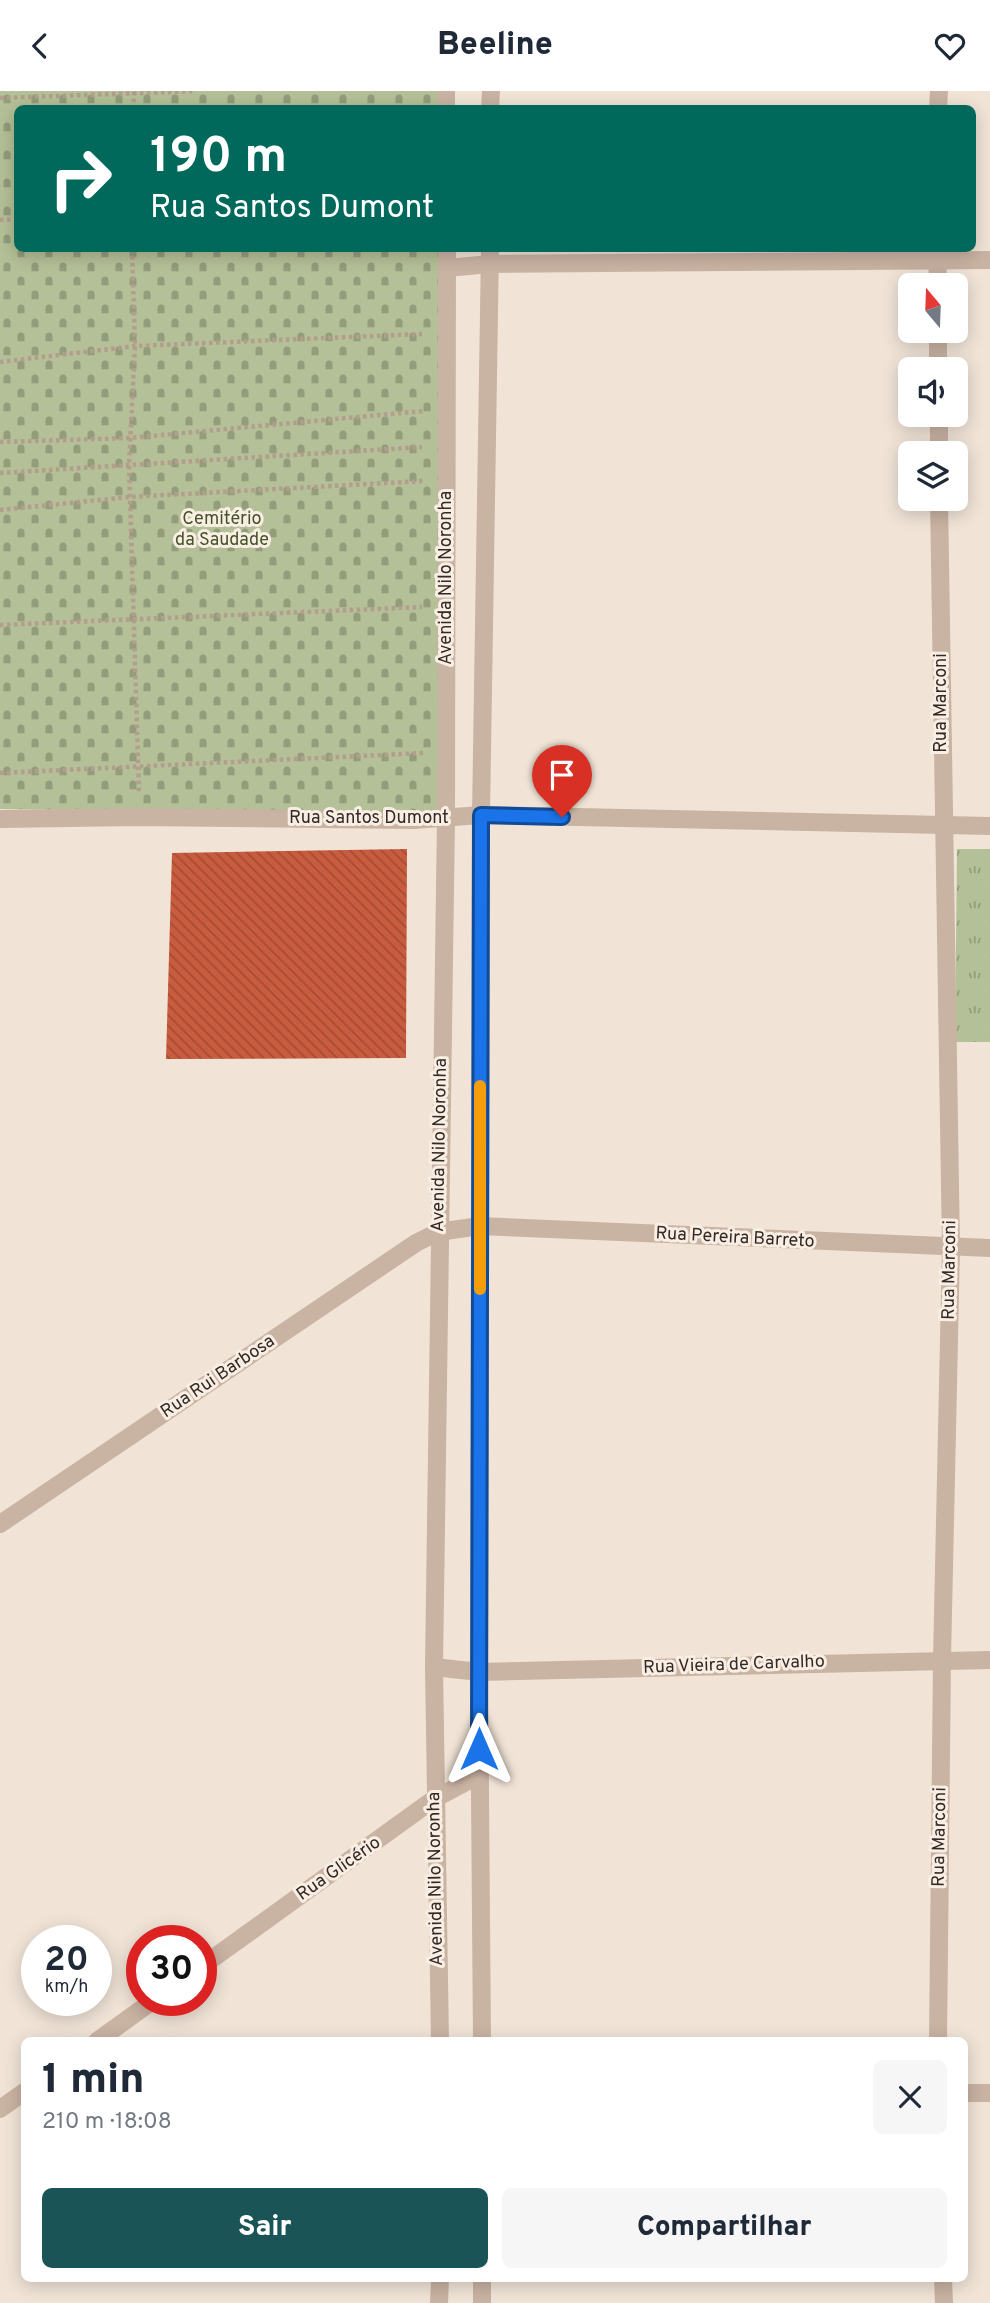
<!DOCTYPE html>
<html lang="pt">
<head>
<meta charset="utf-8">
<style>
  body { margin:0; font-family:Overpass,sans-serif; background:#f6f6f7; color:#1f2937; height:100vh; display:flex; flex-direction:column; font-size:26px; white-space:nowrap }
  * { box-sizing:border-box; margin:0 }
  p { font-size:23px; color:#747a83 }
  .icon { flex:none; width:38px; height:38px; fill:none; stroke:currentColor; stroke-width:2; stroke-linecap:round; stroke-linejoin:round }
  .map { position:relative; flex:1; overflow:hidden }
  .sheet { position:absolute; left:21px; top:1946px; width:947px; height:245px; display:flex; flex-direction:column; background:#fff; border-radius:10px; box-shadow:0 4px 18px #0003 }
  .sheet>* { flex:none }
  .hud { position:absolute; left:14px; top:14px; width:962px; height:147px; border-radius:10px; box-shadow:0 4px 18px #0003; background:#00695c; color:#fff; overflow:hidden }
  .needle { width:46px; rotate:341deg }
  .fabs { position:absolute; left:898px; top:182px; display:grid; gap:14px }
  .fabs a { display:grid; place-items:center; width:70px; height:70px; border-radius:10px; background:#fff; box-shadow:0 4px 18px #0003; font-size:35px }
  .speed { position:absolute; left:21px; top:1834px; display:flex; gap:14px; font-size:35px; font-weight:700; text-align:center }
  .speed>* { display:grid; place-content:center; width:91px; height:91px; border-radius:50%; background:#fff; box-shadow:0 4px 18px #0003; line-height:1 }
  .speed small { font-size:18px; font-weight:400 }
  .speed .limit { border:10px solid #d22; background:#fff; color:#111 }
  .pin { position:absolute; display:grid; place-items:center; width:60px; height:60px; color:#fff; margin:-72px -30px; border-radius:50% 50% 50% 0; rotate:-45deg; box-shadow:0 0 7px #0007 }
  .pin .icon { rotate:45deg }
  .me { position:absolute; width:77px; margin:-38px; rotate:0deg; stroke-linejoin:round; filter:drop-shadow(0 0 5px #0008) }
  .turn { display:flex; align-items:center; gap:24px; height:147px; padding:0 21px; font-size:32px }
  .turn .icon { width:91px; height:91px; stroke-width:2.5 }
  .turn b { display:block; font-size:49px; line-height:60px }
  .round { display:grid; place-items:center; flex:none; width:74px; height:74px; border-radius:10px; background:#f6f6f7 }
  .headline { display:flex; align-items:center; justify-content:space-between; height:119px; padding:0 21px }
  h1 { font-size:42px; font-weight:800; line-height:52px }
  .primary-button { display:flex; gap:14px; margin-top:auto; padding:14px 21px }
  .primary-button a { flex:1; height:80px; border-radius:10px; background:#1a5456; color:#fff; font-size:28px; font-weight:800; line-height:80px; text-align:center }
  .primary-button a+a { background:#f6f6f7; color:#1f2937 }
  header { display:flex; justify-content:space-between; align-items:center; height:91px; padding:0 21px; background:#fff; font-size:32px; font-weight:800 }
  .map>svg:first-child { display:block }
  .grass { fill:url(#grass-tufts) }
  .cemetery { fill:url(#cemetery-stones) }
  .building { fill:url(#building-back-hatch) }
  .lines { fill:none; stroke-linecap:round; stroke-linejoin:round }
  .path { stroke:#b59d8d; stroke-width:4.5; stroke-dasharray:3.5 3.5; stroke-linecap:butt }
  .street { stroke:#c9b3a3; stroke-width:18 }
  .route-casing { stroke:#114b97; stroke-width:18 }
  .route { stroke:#1a73e8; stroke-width:12 }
  .slow { stroke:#f59e0b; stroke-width:12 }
  .labels { text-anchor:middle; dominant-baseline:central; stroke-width:6; stroke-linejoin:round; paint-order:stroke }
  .park-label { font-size:18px; fill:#445329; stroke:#f9eee3 }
  .street-label { font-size:18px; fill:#342a25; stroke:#f9eee3 }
</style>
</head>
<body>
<header><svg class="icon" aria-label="back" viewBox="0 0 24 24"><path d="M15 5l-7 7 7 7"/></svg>Beeline<svg class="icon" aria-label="heart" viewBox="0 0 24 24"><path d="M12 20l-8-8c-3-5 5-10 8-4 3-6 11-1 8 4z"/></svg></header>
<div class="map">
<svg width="990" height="2212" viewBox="0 0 990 2212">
  <defs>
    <pattern id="grass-tufts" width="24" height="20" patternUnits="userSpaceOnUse" patternTransform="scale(1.75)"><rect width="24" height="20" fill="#b4c097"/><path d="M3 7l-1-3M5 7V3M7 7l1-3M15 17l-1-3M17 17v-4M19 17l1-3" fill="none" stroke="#939c7b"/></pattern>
    <pattern id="cemetery-stones" width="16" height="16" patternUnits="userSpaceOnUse" patternTransform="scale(1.75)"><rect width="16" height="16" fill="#b4c097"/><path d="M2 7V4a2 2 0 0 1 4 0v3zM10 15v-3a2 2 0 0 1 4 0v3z" fill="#939c7b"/></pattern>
    <pattern id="building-back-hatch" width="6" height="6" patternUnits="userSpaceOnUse" patternTransform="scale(1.75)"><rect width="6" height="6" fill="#c95c3e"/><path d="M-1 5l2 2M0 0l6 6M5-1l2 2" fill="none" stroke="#a44c34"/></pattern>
  </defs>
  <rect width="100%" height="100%" fill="#f1e4d7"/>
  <path class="grass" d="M957 758H990V951H955Z"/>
  <path class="cemetery" d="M0 0H444V18H18V158H444V724L0 718Z"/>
  <path class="building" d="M407 758 406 967 166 968 172 762Z"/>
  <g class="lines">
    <g class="path">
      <path d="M0 7 196 0"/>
      <path d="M133 18 134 1"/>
      <path d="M0 129 18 128"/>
      <path d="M132 158 135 255 129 374 139 702"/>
      <path d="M0 271 135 255 422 243"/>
      <path d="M0 351 129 347 423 320"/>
      <path d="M0 382 422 356"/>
      <path d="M0 419 129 406 424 390"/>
      <path d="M0 534 422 516"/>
      <path d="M0 682 423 662"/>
    </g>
    <g class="street">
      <path d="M446 0V18"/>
      <path d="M490 18 491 0"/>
      <path d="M938 18 939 0"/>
      <path d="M937 159 938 194"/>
      <path d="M447 177 490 173 990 169"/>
      <path d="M938 240V278"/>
      <path d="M939 324V362"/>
      <path d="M0 728 138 726 413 729 481 724 990 735"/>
      <path d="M0 1433 416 1152 438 1141 480 1135 990 1157"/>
      <path d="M434 1576 479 1581 990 1569"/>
      <path d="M201 1876 434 1708 479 1684"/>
      <path d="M97 1950 154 1909"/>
      <path d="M440 1950 434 1576 446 727 447 158"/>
      <path d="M482 1950 479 1581 481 724 490 158"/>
      <path d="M938 1950 942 1568 951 1157 939 408"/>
      <path d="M964 2002H990"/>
      <path d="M0 2018 24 2001"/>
      <path d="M943 2188 944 2212"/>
      <path d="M439 2212 440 2188"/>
      <path d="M482 2212V2188"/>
    </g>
  </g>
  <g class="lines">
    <g class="route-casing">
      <path id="route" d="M479 1658 481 724 562 726"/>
    </g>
    <use href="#route" class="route"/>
    <path class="slow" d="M480 1198V995"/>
  </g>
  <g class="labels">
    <g class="park-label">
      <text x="222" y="428">Cemitério<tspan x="222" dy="21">da Saudade</tspan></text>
    </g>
    <g class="street-label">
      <text transform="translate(446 487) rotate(-90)">Avenida Nilo Noronha</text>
      <text transform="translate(941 612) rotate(-90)">Rua Marconi</text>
      <text x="369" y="727">Rua Santos Dumont</text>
      <text transform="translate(440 1054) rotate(-89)">Avenida Nilo Noronha</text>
      <text transform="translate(735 1147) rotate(3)">Rua Pereira Barreto</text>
      <text transform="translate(950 1179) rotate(-89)">Rua Marconi</text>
      <text transform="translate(218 1286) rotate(-34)">Rua Rui Barbosa</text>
      <text transform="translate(734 1574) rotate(-2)">Rua Vieira de Carvalho</text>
      <text transform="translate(940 1746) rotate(-89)">Rua Marconi</text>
      <text transform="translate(339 1778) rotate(-35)">Rua Glicério</text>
      <text transform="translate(436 1788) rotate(-91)">Avenida Nilo Noronha</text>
    </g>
  </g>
</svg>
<div class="fabs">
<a><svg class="needle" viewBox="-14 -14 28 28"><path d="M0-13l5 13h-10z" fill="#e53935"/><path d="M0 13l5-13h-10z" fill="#747a83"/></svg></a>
<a><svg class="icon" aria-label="sound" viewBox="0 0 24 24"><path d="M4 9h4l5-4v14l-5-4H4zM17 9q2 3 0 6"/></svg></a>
<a><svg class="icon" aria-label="layers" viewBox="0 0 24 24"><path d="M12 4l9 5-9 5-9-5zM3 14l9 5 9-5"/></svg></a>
</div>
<div class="speed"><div>20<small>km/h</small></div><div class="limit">30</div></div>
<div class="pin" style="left:562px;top:726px;background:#d93025"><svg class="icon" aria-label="arrive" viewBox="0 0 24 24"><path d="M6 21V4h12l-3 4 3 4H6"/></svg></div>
<svg class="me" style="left:479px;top:1658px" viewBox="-20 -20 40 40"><path d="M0-17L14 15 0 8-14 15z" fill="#1a73e8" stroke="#fff" stroke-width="4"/></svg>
<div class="hud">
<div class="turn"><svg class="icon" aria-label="right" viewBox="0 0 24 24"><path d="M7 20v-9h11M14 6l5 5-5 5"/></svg><div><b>190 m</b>Rua Santos Dumont</div></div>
</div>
<section class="sheet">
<div class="headline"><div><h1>1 min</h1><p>210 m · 18:08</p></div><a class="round"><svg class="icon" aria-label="close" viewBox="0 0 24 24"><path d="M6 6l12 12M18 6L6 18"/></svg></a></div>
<div class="primary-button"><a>Sair</a><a>Compartilhar</a></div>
</section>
</div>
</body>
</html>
